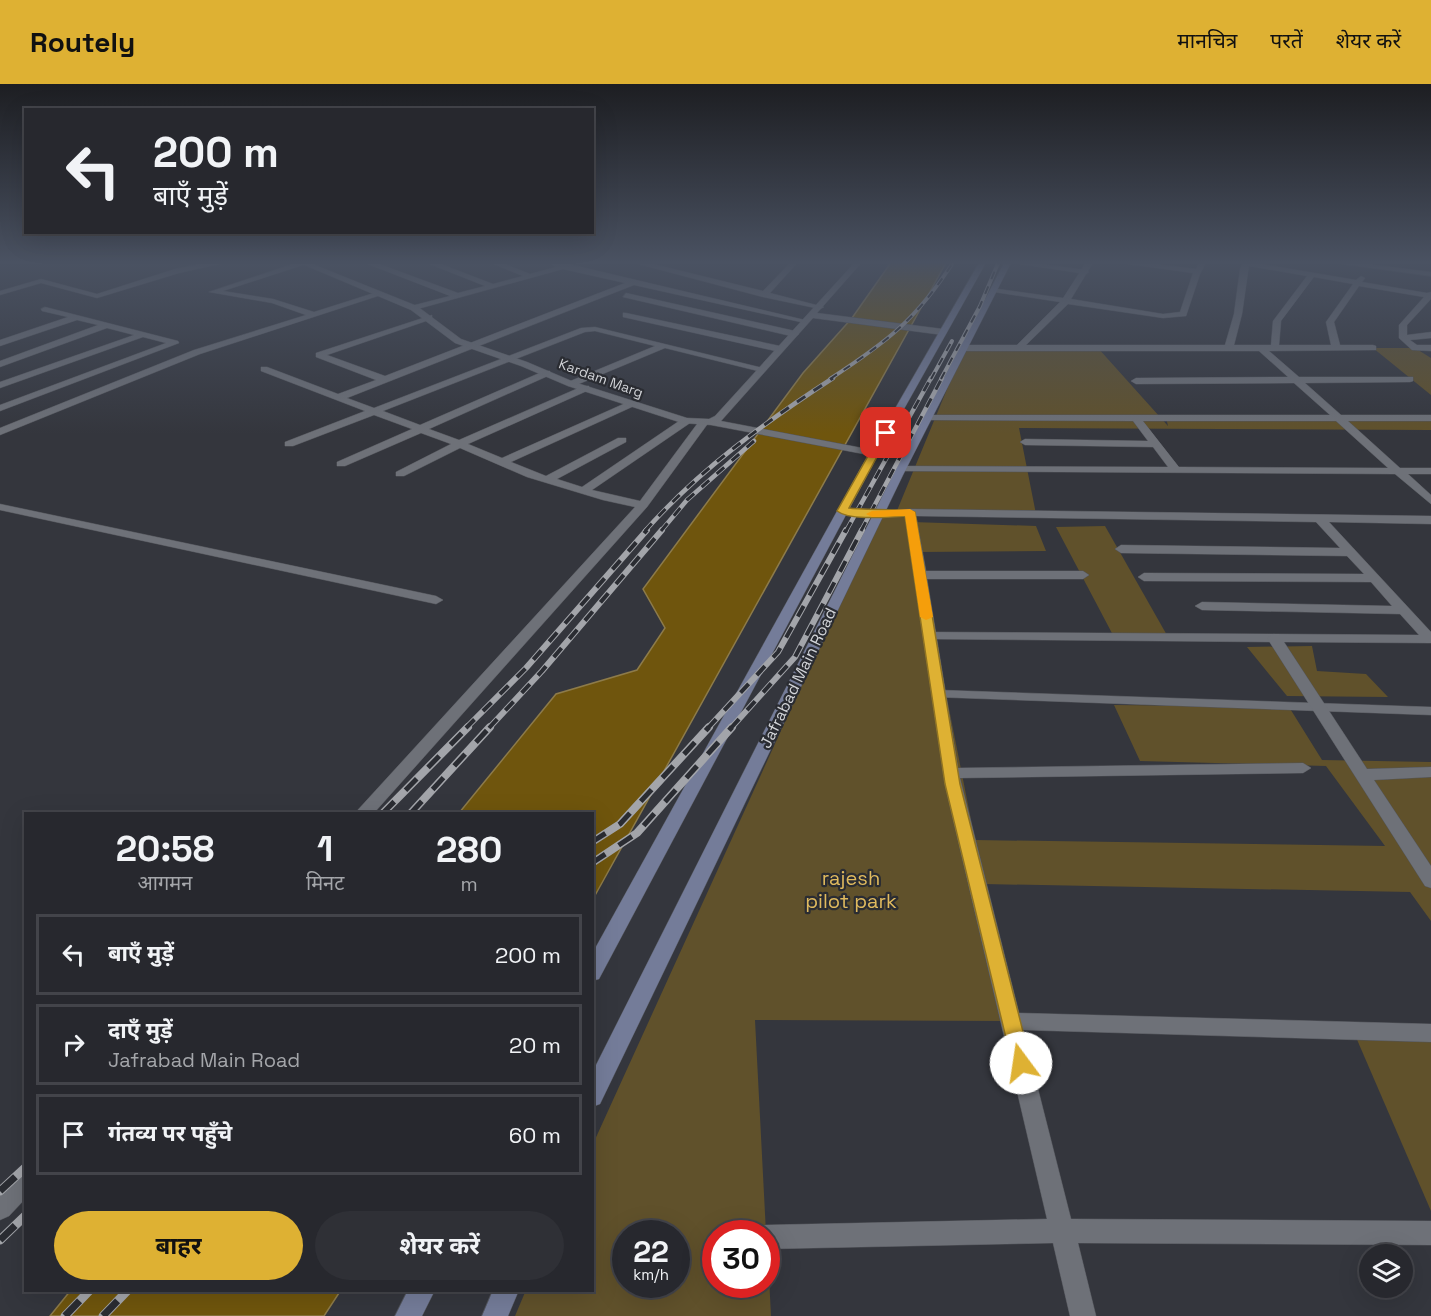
<!DOCTYPE html>
<html lang="hi">
<head>
<meta charset="utf-8">
<style>
  body { margin:0; font-family:"Space Grotesk","Noto Sans Devanagari",sans-serif; background:#2f3036; color:#f1f3f6; height:100vh; display:flex; flex-direction:column; font-size:22px; white-space:nowrap }
  * { box-sizing:border-box; margin:0 }
  p { font-size:20px; color:#a4a6aa }
  .icon { flex:none; width:33px; height:33px; fill:none; stroke:currentColor; stroke-width:2; stroke-linecap:round; stroke-linejoin:round }
  .map { position:relative; flex:1; overflow:hidden }
  .side { position:absolute; left:24px; top:728px; width:570px; height:480px; display:flex; flex-direction:column; background:#27282e; border-radius:0px; box-shadow:0 6px 24px #0002,0 0 0 2px #43444a }
  .side>* { flex:none }
  .top-card { position:absolute; left:24px; top:24px; width:570px; height:126px; border-radius:0px; box-shadow:0 6px 24px #0002,0 0 0 2px #43444a; background:#27282e; color:#f1f3f6; overflow:hidden }
  .controls { position:absolute; left:1359px; top:1160px; display:grid; gap:12px }
  .controls a { display:grid; place-items:center; width:54px; height:54px; border-radius:50%; background:#27282e; box-shadow:0 6px 24px #0002,0 0 0 2px #43444a; font-size:30px }
  .speed { position:absolute; left:612px; top:1136px; display:flex; gap:12px; font-size:30px; font-weight:700; text-align:center }
  .speed>* { display:grid; place-content:center; width:78px; height:78px; border-radius:50%; background:#27282e; box-shadow:0 6px 24px #0002,0 0 0 2px #43444a; line-height:1 }
  .speed small { font-size:15px; font-weight:400 }
  .speed .limit { border:9px solid #d22; background:#fff; color:#111 }
  .pin { position:absolute; display:grid; place-items:center; width:51px; height:51px; color:#fff; margin:-26px; border-radius:12px; box-shadow:0 3px 9px #0006 }
  .me { position:absolute; width:66px; margin:-33px; rotate:346deg; stroke-linejoin:round; filter:drop-shadow(0 0 4px #0008) }
  .turn { display:flex; align-items:center; gap:21px; height:126px; padding:0 30px; font-size:27px }
  .turn .icon { width:78px; height:78px; stroke-width:2.5 }
  .turn b { display:block; font-size:42px; line-height:51px }
  .eta { display:flex; justify-content:space-evenly; align-items:center; height:102px; text-align:center }
  .eta b { font-size:36px; font-weight:700; line-height:42px }
  .action { display:flex; gap:12px; margin-top:auto; padding:12px 30px }
  .action a { flex:1; height:69px; border-radius:36px; background:#deb133; color:#111; font-size:24px; font-weight:700; line-height:69px; text-align:center }
  .action a+a { background:#2f3036; color:#f1f3f6 }
  ul { padding:0; list-style:none }
  li { display:flex; align-items:center; gap:18px; height:81px; margin:0 12px 9px; padding:0 18px; border:3px solid #43444a; border-radius:0px }
  li div { flex:1 }
  li b { display:block; font-size:22px }
  li em { font-style:normal }
  header { display:flex; align-items:center; gap:36px; box-sizing:border-box; height:84px; padding:0 30px; background:#deb133; color:#111 }
  header strong { font-size:28px }
  nav { display:flex; gap:33px; margin-inline-start:auto; font-size:21px }
  .map>svg:first-child { display:block }
  .green { fill:#60512b; fill-rule:evenodd }
  .water { fill:#6f550d; stroke:#8d7b4a; stroke-width:1.5 }
  .lines { fill:none; stroke-linecap:round; stroke-linejoin:round }
  .service-casing { stroke:#52545a; stroke-width:1 }
  .minor-casing { stroke:#52545a; stroke-width:1 }
  .tertiary-casing { stroke:#52545a; stroke-width:1 }
  .secondary-casing { stroke:#52545a; stroke-width:1 }
  .service { fill:#6e7178; fill-rule:evenodd }
  .minor { fill:#6e7178; fill-rule:evenodd }
  .tertiary { fill:#6e7178; fill-rule:evenodd }
  .secondary { fill:#747c99; fill-rule:evenodd }
  .rail-far4-casing { stroke:#a3a5aa; stroke-width:4 }
  .rail-far3-casing { stroke:#a3a5aa; stroke-width:4.5 }
  .rail-far2-casing { stroke:#a3a5aa; stroke-width:6 }
  .rail-far1-casing { stroke:#a3a5aa; stroke-width:8 }
  .rail-casing { stroke:#a3a5aa; stroke-width:9 }
  .rail-far4 { stroke:#2a2c32; stroke-width:2; stroke-dasharray:8; stroke-linecap:butt }
  .rail-far3 { stroke:#2a2c32; stroke-width:3; stroke-dasharray:10; stroke-linecap:butt }
  .rail-far2 { stroke:#2a2c32; stroke-width:4; stroke-dasharray:12; stroke-linecap:butt }
  .rail-far1 { stroke:#2a2c32; stroke-width:5; stroke-dasharray:16; stroke-linecap:butt }
  .rail { stroke:#2a2c32; stroke-width:7; stroke-dasharray:21; stroke-linecap:butt }
  .route { fill:#deb133; stroke:#907321; stroke-width:1.5 }
  .slow { fill:#f59e0b }
  .labels { text-anchor:middle; dominant-baseline:central; stroke-width:4.5; stroke-linejoin:round; paint-order:stroke }
  .far-street-label { font-size:14px; fill:#d2d4d8; stroke:#2a2c32 }
  .street-label { font-size:16px; fill:#d2d4d8; stroke:#2a2c32 }
  .near-park-label { font-size:20px; fill:#e0ba5e; stroke:#2a2c32 }
</style>
</head>
<body>
<header>
<strong>Routely</strong>
<nav><a>मानचित्र</a><a>परतें</a><a>शेयर करें</a></nav>
</header>
<div class="map">
<svg width="1431" height="1232" viewBox="0 0 1431 1232">
  <rect width="100%" height="100%" fill="#34363d"/>
  <g class="green">
    <path d="M964 264H1098L1168 342 1166 333 1431 334V346L1019 344 1036 430 911 429 912 438 1036 442 1046 467 918 468 975 756 1385 762 1326 682 1140 677 1114 621 1289 623 1322 676 1431 678V837L1410 808 984 800 1011 937 755 936 766 1149H716V1200H766L767 1153 771 1232H515L526 1206H592L593 1060 879 431 896 429ZM626 1149H676V1200H626Z"/>
    <path d="M1373 264H1415L1431 274V311Z"/>
    <path d="M1105 442 1168 553H1114L1056 443Z"/>
    <path d="M1312 562 1317 587 1366 590 1388 613 1287 612 1247 563Z"/>
    <path d="M1352 944 1431 946V1127Z"/>
  </g>
  <g class="water">
    <path d="M892 177H947L593 815 592 729H459L556 610 637 586 665 544 643 505 803 289 852 234Z"/>
    <path d="M71 1206H341L324 1232H50Z"/>
  </g>
  <g class="lines">
    <g class="service-casing">
      <g id="service">
        <path d="M1019 177 1086 186 1089 188 1086 190 1006 178Z"/>
        <path d="M929 548 1274 550 1280 554 1274 558 925 555 923 552Z"/>
        <path d="M939 606 1431 623V631L934 613 932 610Z"/>
      </g>
    </g>
    <g class="minor-casing">
      <g id="minor">
        <path d="M217 177H233L179 189 97 214 41 199 0 211V207L41 195 97 210 175 185Z"/>
        <path d="M360 177H371L458 209 485 202 422 177H433L493 200 523 192 486 177H497L530 190 556 183 546 177H556L809 237 805 239 634 201 347 314 374 324 581 244 595 243 767 285 762 288 665 264 574 302H568V298L655 262 595 247 585 248 383 327 420 341 544 287H550V291L429 345 459 356 583 302H589V306L468 360 502 374 628 318H634V322L511 378 546 392 618 354H626V358L557 395 582 403 682 335H690V339L592 406 640 417 700 336 709 338 647 423 374 729H355L635 423 603 416 527 393 460 364 404 392H396V388L451 360 421 349 345 382H337V378L412 345 374 331 293 362H285V358L365 327 261 287V283H267L338 310 376 296 316 273V269L432 231V235L327 271 385 292 625 199 563 185 414 226 410 224 411 222 450 212Z"/>
        <path d="M627 177H641L763 207 792 177H799L770 209 824 223 820 225 763 213Z"/>
        <path d="M1087 177H1094L1071 215 1163 230 1180 228 1193 189 1106 177H1131L1196 185 1200 177H1207L1200 190 1186 232 1163 234 1068 220 1026 261H1225L1234 230 1240 185 1244 177 1356 196 1361 192 1365 194 1362 198 1427 209 1431 208V215L1407 241V251L1431 248V254L1410 256 1417 261H1431V267L1412 266 1399 254V241L1424 213 1359 202 1334 238 1340 261H1373L1376 262V266L1269 267 1299 293H1413V297L1410 298 1305 299 1341 331H1431V337H1348L1400 384H1431V390H1408L1431 411V420L1395 390 897 387V383L901 382 1168 383 1153 363 1025 361 1020 358 1025 355 1148 357 1133 337 924 336 923 334 928 331H1330L1294 299 1136 300 1131 297 1136 294 1288 293 1259 267H964L960 264 964 261H1017L1060 218 994 208 991 204 1063 214ZM1249 182 1307 192 1273 237 1271 261H1234L1242 230ZM1314 193 1353 200 1326 238 1331 261H1279L1281 237ZM1143 337H1336L1388 384 1179 383Z"/>
        <path d="M1320 177H1344L1431 188V192Z"/>
        <path d="M299 178 306 180 223 207 273 215 314 228 377 208 384 210 200 270 0 351V344L194 266 306 231 272 219 209 208Z"/>
        <path d="M626 209 795 247 799 250 795 253 623 213Z"/>
        <path d="M45 223 178 257 179 259 0 327V321L166 259 143 253 0 304V298L134 251 107 244 0 283V277L98 241 77 236 0 262V256L68 233 42 227 41 225Z"/>
        <path d="M626 229 780 262 784 265 780 268 623 233V229Z"/>
        <path d="M0 420 436 512 443 516 436 520 0 426Z"/>
        <path d="M842 424 879 428 910 425 1431 432V440L1329 438 1431 548V559L1284 558 1367 685 1431 683V693L1374 696 1431 782V804L1425 802 1267 554 1274 550 1419 551 1400 530 1202 526 1195 522 1202 518 1392 522 1371 498 1144 497 1138 493 1144 489 1364 490 1347 472 1121 469 1115 465 1121 461 1340 464 1316 438 916 432 926 487H1083L1089 491 1083 495H927L958 684 1303 679 1311 684 1303 689 960 694 1019 929 1431 940V958L1023 946 1071 1135 1431 1137V1161L1078 1159 1096 1232H1070L1053 1159 766 1165V1149H755L757 1144 766 1141 1047 1135 945 701 905 432 879 434 838 429V425Z"/>
        <path d="M26 1085V1114L9 1132 0 1136V1107L18 1088Z"/>
      </g>
    </g>
    <g class="tertiary-casing">
      <path id="tertiary" d="M295 177H305L417 222 461 255 527 278 574 298 687 334 709 335 715 332 856 177H863L817 229 943 245 947 248 943 251 813 234 721 337 878 367V371L874 372 711 341 682 339 568 302 521 282 455 259 411 226Z"/>
    </g>
    <g class="secondary-casing">
      <g id="secondary">
        <path d="M980 177H987L872 382 599 895 592 897V870L862 382Z"/>
        <path d="M1005 177H1012L903 391 600 1020 592 1023V989L893 391Z"/>
        <path d="M408 1206H435L422 1232H395Z"/>
        <path d="M493 1206H519L508 1232H482Z"/>
      </g>
    </g>
    <use href="#service" class="service"/>
    <use href="#minor" class="minor"/>
    <use href="#tertiary" class="tertiary"/>
    <use href="#secondary" class="secondary"/>
    <g class="rail-far4-casing">
      <g id="rail-far4">
        <path d="M830 295C888 257 916 236 954 177"/>
        <path d="M931 295 952 257"/>
        <path d="M941 295 980 222 999 177"/>
      </g>
    </g>
    <g class="rail-far3-casing">
      <g id="rail-far3">
        <path d="M645 447C700 385 764 339 833 294"/>
        <path d="M661 447 687 416 754 357"/>
        <path d="M846 447 931 294"/>
        <path d="M861 447 942 294"/>
      </g>
    </g>
    <g class="rail-far2-casing">
      <g id="rail-far2">
        <path d="M466 644 526 584 647 446"/>
        <path d="M489 644 542 587 662 446"/>
        <path d="M708 644 778 568 846 446"/>
        <path d="M731 644 795 573 862 446"/>
      </g>
    </g>
    <g class="rail-far1-casing">
      <g id="rail-far1">
        <path d="M383 729 468 643"/>
        <path d="M411 729 490 643"/>
        <path d="M592 758 620 740 709 643"/>
        <path d="M592 779 637 749 732 643"/>
      </g>
    </g>
    <g class="rail-casing">
      <g id="rail">
        <path d="M0 1107 26 1083"/>
        <path d="M0 1156 26 1131"/>
        <path d="M65 1232 90 1206"/>
        <path d="M103 1232 128 1206"/>
      </g>
    </g>
    <use href="#rail-far4" class="rail-far4"/>
    <use href="#rail-far3" class="rail-far3"/>
    <use href="#rail-far2" class="rail-far2"/>
    <use href="#rail-far1" class="rail-far1"/>
    <use href="#rail" class="rail"/>
  </g>
  <linearGradient id="sky" x2="0" y2="1"><stop stop-color="#1d1e22"/><stop offset="0.51" stop-color="#4a5262"/><stop offset="1" stop-color="#4a5262" stop-opacity="0"/></linearGradient>
  <rect width="1431" height="350" fill="url(#sky)"/>
  <path class="route" d="M886 346 890 349 849 424C860 426 911 425 915 428L960 700 1031 979 1028 985 1021 987 1014 985 1012 979 945 700 905 432C888 433 850 437 837 427L881 349Z"/>
  <path class="slow" d="M910 425 915 428 933 533 926 536 920 533 905 432 872 433 866 430 872 427Z"/>
  <g class="labels">
    <g class="far-street-label">
      <text transform="translate(601 294) rotate(20)">Kardam Marg</text>
    </g>
    <g class="street-label">
      <text transform="translate(798 594) rotate(-64)">Jafrabad Main Road</text>
    </g>
    <g class="near-park-label">
      <text x="851" y="794">rajesh<tspan x="851" dy="23">pilot park</tspan></text>
    </g>
  </g>
</svg>
<div class="controls">
<a><svg class="icon" aria-label="layers" viewBox="0 0 24 24"><path d="M12 4l9 5-9 5-9-5zM3 14l9 5 9-5"/></svg></a>
</div>
<div class="speed"><div>22<small>km/h</small></div><div class="limit">30</div></div>
<div class="pin" style="left:886px;top:349px;background:#d93025"><svg class="icon" aria-label="arrive" viewBox="0 0 24 24"><path d="M6 21V4h12l-3 4 3 4H6"/></svg></div>
<svg class="me" style="left:1021px;top:979px" viewBox="-20 -20 40 40"><circle r="19" fill="#fff"/><path d="M0-13L10 11 0 6-10 11z" fill="#deb133"/></svg>
<div class="top-card">
<div class="turn"><svg class="icon" aria-label="left" viewBox="0 0 24 24"><path d="M17 20v-9H6M10 6l-5 5 5 5"/></svg><div><b>200 m</b>बाएँ मुड़ें</div></div>
</div>
<section class="side">
<div class="eta">
<div><b>20:58</b><p>आगमन</p></div>
<div><b>1</b><p>मिनट</p></div>
<div><b>280</b><p>m</p></div>
</div>
<ul>
<li><svg class="icon" aria-label="left" viewBox="0 0 24 24"><path d="M17 20v-9H6M10 6l-5 5 5 5"/></svg><div><b>बाएँ मुड़ें</b></div><em>200 m</em></li>
<li><svg class="icon" aria-label="right" viewBox="0 0 24 24"><path d="M7 20v-9h11M14 6l5 5-5 5"/></svg><div><b>दाएँ मुड़ें</b><p>Jafrabad Main Road</p></div><em>20 m</em></li>
<li><svg class="icon" aria-label="arrive" viewBox="0 0 24 24"><path d="M6 21V4h12l-3 4 3 4H6"/></svg><div><b>गंतव्य पर पहुँचे</b></div><em>60 m</em></li>
</ul>
<div class="action"><a>बाहर</a><a>शेयर करें</a></div>
</section>
</div>
</body>
</html>
